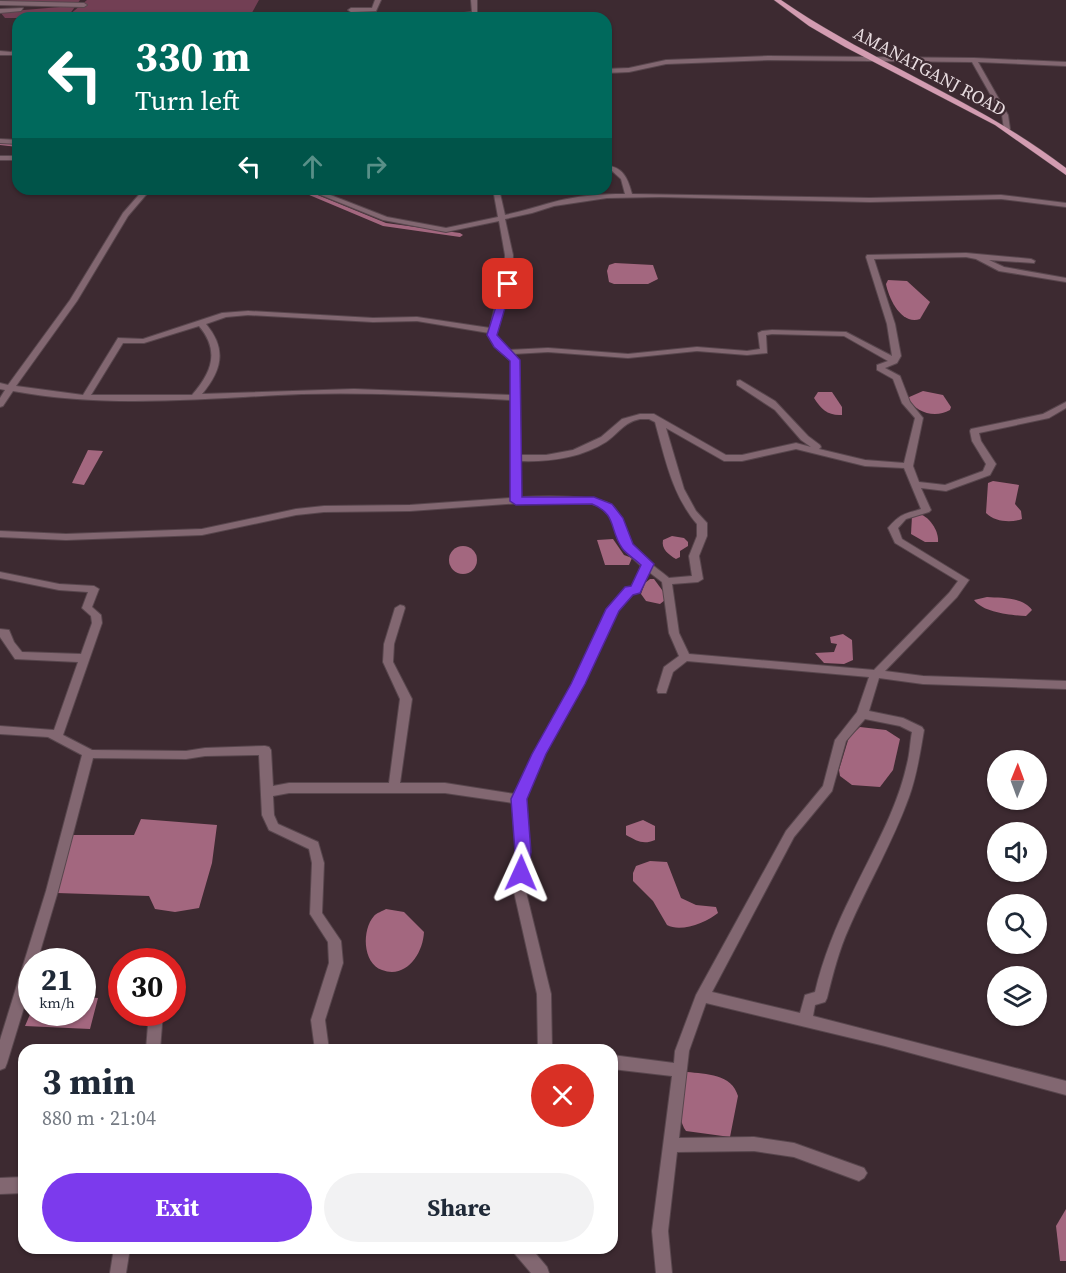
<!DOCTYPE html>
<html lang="en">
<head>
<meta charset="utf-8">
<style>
  body { margin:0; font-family:"Source Serif 4",serif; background:#f2f2f3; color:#1f2937; height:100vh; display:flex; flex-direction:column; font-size:22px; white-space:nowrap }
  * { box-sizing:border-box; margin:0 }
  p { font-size:20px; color:#747a83 }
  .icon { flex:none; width:33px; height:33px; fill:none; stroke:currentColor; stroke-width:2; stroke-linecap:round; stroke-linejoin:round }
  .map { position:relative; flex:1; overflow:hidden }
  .details { position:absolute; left:18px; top:1044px; width:600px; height:210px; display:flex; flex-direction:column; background:#fff; border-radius:18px; box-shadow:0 2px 4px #0004 }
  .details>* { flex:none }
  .hud { position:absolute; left:12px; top:12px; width:600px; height:183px; border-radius:18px; box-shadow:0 2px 4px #0004; background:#00695c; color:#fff; overflow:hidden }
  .needle { width:39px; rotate:1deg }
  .fabs { position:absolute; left:987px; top:750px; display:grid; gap:12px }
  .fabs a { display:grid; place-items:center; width:60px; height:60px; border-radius:50%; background:#fff; box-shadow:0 2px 4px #0004; font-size:30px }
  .speed { position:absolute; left:18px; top:948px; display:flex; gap:12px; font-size:30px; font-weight:700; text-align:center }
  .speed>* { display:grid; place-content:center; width:78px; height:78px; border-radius:50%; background:#fff; box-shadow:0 2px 4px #0004; line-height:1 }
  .speed small { font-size:15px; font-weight:400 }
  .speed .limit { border:9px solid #d22; background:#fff; color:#111 }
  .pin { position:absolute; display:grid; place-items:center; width:51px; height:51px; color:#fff; margin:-26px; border-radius:12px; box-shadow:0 3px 9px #0006 }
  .me { position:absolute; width:66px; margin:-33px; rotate:1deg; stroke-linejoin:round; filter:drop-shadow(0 0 4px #0008) }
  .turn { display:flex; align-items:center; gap:21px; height:126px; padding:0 24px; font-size:27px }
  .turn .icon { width:78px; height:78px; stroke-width:2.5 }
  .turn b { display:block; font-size:42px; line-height:51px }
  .lanes { display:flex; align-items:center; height:57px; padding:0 24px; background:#0003; justify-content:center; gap:30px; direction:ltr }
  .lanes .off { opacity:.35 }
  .round { display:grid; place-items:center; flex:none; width:63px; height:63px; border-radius:32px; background:#f2f2f3 }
  .overview { display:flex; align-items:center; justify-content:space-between; height:102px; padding:0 24px }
  h1 { font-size:36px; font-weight:700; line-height:45px }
  .primary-button { display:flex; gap:12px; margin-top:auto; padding:12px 24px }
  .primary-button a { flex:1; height:69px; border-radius:36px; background:#7c3aed; color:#fff; font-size:24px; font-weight:700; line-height:69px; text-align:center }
  .primary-button a+a { background:#f2f2f3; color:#1f2937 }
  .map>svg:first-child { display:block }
  .green { fill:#723f54 }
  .water { fill:#a3677f }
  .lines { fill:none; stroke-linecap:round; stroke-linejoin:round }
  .canal { fill:#a3677f; fill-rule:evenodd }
  .minor-casing { stroke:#58464d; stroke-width:2 }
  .major-casing { stroke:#58464d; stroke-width:1 }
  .minor { fill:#826771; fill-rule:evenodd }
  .major { fill:#d39cb1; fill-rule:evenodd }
  .route { fill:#7c3aed; stroke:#51269a; stroke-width:1.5 }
  .labels { text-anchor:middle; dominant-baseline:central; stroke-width:4.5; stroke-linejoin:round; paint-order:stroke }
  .far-street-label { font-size:18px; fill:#e8dce0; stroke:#3d2a31 }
</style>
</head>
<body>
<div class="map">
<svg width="1066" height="1273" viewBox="0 0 1066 1273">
  <rect width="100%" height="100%" fill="#3d2a31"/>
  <path class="green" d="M0 0H80L69 15 87 0H259L249 18H194L195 15 18 18H5L0 12 72 6Z"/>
  <g class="water">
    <path d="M615 263 653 265 658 279 648 284H614L609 282 607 271 609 265Z"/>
    <path d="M888 280 907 281 930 302 920 319C901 325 889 299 886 284Z"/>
    <path d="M923 391 943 395 951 407 950 410C934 419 916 412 907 398Z"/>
    <path d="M818 392H832L842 407V415C828 416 821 409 814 398Z"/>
    <path d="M88 450 103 451 84 485 72 483Z"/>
    <path d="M993 481 1019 485 1015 504 1021 511 1022 519C1011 523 995 522 986 513L988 483Z"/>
    <path d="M922 515C931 519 939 532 938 542H925L911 534 912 516Z"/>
    <path d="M672 536 684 538 688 542V546L680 551V557L676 559C669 555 661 549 663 540Z"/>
    <path d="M613 539 624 555 632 558 629 565H605L597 540Z"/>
    <circle cx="463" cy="560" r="14"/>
    <path d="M650 579H654L665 594V600L660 604 646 601 641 594 645 583Z"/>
    <path d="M987 597C1001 598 1023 597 1032 610L1026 616C1011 615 984 613 974 600Z"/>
    <path d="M843 634 852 640 853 660 844 664 824 663 815 653 834 652 837 644 831 643 830 637Z"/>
    <path d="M860 727 886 730 900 739 893 770 880 787 852 785 840 776 839 770 849 737Z"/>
    <path d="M141 819 217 825 212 863 199 908 175 912 155 909 149 896 57 893 73 835H134Z"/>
    <path d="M643 820 655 826V840C643 845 637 841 626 835V826Z"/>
    <path d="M650 861 667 862 681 898 696 905 716 907 718 913C707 922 681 933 667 925L653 901 633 881V873L636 866Z"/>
    <path d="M386 909 404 912 424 932C423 954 406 979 382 970 362 963 362 929 374 916 376 913 383 911 386 909Z"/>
    <path d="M83 997 98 998 90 1029 25 1026 31 1012H82Z"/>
    <path d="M687 1072C706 1074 732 1074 738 1096L730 1137 686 1131C675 1115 681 1090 687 1072Z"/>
    <path d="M1066 1209V1261H1060L1056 1226Z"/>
  </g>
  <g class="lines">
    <g class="canal">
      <path d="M0 141 18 143V147L0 145Z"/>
      <path d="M295 189H303L386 223 460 233 463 235 460 237 383 226Z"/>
    </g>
    <g class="minor-casing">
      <g id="minor">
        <path d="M375 0H381L376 11 351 12 348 10 351 8H372Z"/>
        <path d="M471 0H477V14L424 18 472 12Z"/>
        <path d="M0 1 84 3 87 5 84 7 0 5Z"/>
        <path d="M23 8 21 11 0 13V9Z"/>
        <path d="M18 47V52L14 55H0V51L11 52Z"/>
        <path d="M768 56 974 58 1066 62V66L978 62 1008 115 1010 129 1007 131 1004 129 1002 115 972 62 768 60 666 64 629 72 606 73V69L629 68 666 60Z"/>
        <path d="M0 139 18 140V144L0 143Z"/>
        <rect x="0" y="156" width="18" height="4"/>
        <path d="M606 166C623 166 628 179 632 194L870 198 1001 195 1066 203V207L1001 199 870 202 660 197 607 198 554 206 532 213 505 219 513 255 512 284 502 310 496 335 501 344 508 350 548 348 628 354 697 347 747 351 760 349 758 333 762 331 772 330 846 332 892 356 887 324 866 257 867 255 966 253 1031 259 1035 261 1034 263 989 260 1004 267 1066 278V282L999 271 976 259 966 257 874 259 895 324 901 356 897 363 885 368 900 376 910 402 923 418 913 466 919 482 945 485 983 471 986 464 972 441 970 431 971 429 1043 414 1066 402V408L1049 418 979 433 981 441 996 464 990 475 946 491 921 488 931 510 929 512 906 519 898 528 902 539 969 580 957 597 885 671 923 676 1066 681V689L923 684 879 678 869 711 903 718 922 727 924 730C920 753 917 775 909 797 893 842 868 884 849 928 839 950 833 974 827 998L825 1002 815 1005 813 1016 1066 1081V1095L885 1046 706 1003 689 1051 679 1138 754 1137 794 1143 864 1168 867 1173 864 1178 859 1181 794 1157 754 1151 677 1152 668 1231 672 1273H656L652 1231 672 1076 612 1069V1055L674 1063 675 1051 696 995 786 831 823 786 835 740 857 712 869 677 687 661 673 672 666 693H658L657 690 664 667 679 656 669 633 662 582 649 572 640 592 633 593 617 611 583 685 545 754 525 799 529 852 526 892 551 994 552 1050H538L537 994 514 892 517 852 513 803 445 793H289L273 796 274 815 278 824 318 842 324 863 322 913 341 941 343 963 325 1020 329 1050H315L311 1020 329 963 328 942 310 914 312 863 309 849 269 830 262 815 259 755 205 756 186 759 93 758 58 891 37 962H32V981L7 1063 5 1068 0 1070V1040L46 891 82 755 48 737 0 734V726L54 730 78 662 15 659 0 637V629L9 630 14 642 22 652 81 654 92 623 91 616 82 608 88 592 59 590 0 578V572L59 584 94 586 99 589 92 607 101 615 102 623 63 735 92 750 186 751 205 748 265 746 269 747 271 750 273 786 289 783H389L400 699 383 662 384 644 395 608 400 605 404 606 405 608 394 644 393 662 412 699 400 783H445L515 794 533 754 573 685 608 609 626 588 632 587 641 566 628 554 618 538 612 518 605 508 592 504 535 502 410 511 324 512 296 515 202 535 66 540 0 537V531L66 534 202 529 296 509 324 506 410 505 511 498V400C441 396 372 392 302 394 205 398 109 409 13 391L3 406 0 407V398L5 390 0 389V383L8 385 70 300 123 213 144 189H151L128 216 77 301 16 386 83 395 118 338 143 339 222 313 248 311 373 318 417 317 490 328 494 310 504 284 505 255 499 221 446 232 383 220 306 189H315L387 217 446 228 498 217 493 189H499L505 215C520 212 535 207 550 203 574 196 601 194 625 194L621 179 611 170H606ZM248 315 373 322 417 321 489 333 488 335 495 347 511 361V395L354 389 202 394C222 370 227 349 206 324L226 317ZM199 326C220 351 212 372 192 395H91L123 343H144ZM772 334 844 336 888 361 877 365V370L893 379 902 403 915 418 904 463 865 460 819 449 821 447 820 445 808 436 775 401 740 380 737 381V385L775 410 801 440 811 447 796 443 742 455H726L654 414H640L622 419 601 437 573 450 546 455H520L519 360 513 354 548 352 628 358 697 351 747 355 767 353 766 335ZM640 419H649L655 422C665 458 672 495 697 524V536L689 556 692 576 669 578C655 566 637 556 629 539 623 528 623 516 613 506 601 494 539 496 521 497L520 461C549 462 581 458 606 442 618 434 624 422 640 419ZM666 428 724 461H742L796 449 865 466 904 468 921 509C904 514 900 514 888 528L895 543 958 581 949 593 874 670 689 654 679 633 672 584 698 582 703 579 699 556 707 536V523L696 511 684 489ZM865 719 900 726 912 732C910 742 910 753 907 764 897 810 872 852 852 894 836 926 823 958 815 992L805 995 800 1013 712 992 794 837 832 791 846 741Z"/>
        <path d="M149 1012H163L160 1050H146Z"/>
        <path d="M24 1177V1193L0 1194V1178Z"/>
        <path d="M114 1248H130L126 1273H110Z"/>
        <path d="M513 1248H531L547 1267 549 1273H531L515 1254Z"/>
      </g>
    </g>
    <g class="major-casing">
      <path id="major" d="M774 0H781C872 63 978 100 1066 168V175L995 125 845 47 809 26Z"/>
    </g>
    <use href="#minor" class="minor"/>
    <use href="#major" class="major"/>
  </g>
  <path class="route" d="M508 281 512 284 497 335 520 360 522 497H594L612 504 623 518 633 544 654 564 640 593 633 595 619 611 585 684 546 754 527 799 531 852 527 877H516L513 873 515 852 511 799 532 754 571 684 606 609 625 587 631 586 641 565C635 559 626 554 622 548 609 529 617 514 592 504L516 505 510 501V361L494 347 487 335 503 284Z"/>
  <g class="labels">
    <g class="far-street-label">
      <text transform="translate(930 71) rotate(28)">AMANATGANJ ROAD</text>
    </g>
  </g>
</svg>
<div class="fabs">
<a><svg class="needle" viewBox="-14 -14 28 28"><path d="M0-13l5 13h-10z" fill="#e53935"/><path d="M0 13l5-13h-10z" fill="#747a83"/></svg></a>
<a><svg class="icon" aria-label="sound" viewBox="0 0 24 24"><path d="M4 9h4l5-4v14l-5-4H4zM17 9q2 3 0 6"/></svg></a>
<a><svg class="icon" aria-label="search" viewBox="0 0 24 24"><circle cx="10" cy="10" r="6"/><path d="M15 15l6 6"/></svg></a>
<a><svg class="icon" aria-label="layers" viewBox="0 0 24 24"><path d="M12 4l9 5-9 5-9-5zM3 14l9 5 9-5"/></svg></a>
</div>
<div class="speed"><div>21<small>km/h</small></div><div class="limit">30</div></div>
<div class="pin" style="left:508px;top:284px;background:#d93025"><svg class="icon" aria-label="arrive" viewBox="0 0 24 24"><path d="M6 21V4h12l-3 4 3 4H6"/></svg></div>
<svg class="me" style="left:521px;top:873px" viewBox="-20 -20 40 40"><path d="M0-17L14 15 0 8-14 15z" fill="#7c3aed" stroke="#fff" stroke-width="4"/></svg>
<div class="hud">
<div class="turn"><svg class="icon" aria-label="left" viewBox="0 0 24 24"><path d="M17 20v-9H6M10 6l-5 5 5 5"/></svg><div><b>330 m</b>Turn left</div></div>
<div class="lanes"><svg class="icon" aria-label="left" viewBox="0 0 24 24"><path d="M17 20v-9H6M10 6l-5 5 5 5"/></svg><svg class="icon off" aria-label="ahead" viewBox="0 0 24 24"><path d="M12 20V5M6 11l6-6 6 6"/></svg><svg class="icon off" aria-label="right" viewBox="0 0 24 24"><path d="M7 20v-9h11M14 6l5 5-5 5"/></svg></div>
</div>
<section class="details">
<div class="overview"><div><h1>3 min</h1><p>880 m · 21:04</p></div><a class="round" style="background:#d93025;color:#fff"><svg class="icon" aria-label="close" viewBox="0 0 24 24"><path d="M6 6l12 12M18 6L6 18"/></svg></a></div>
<div class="primary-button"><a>Exit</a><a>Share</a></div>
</section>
</div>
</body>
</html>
